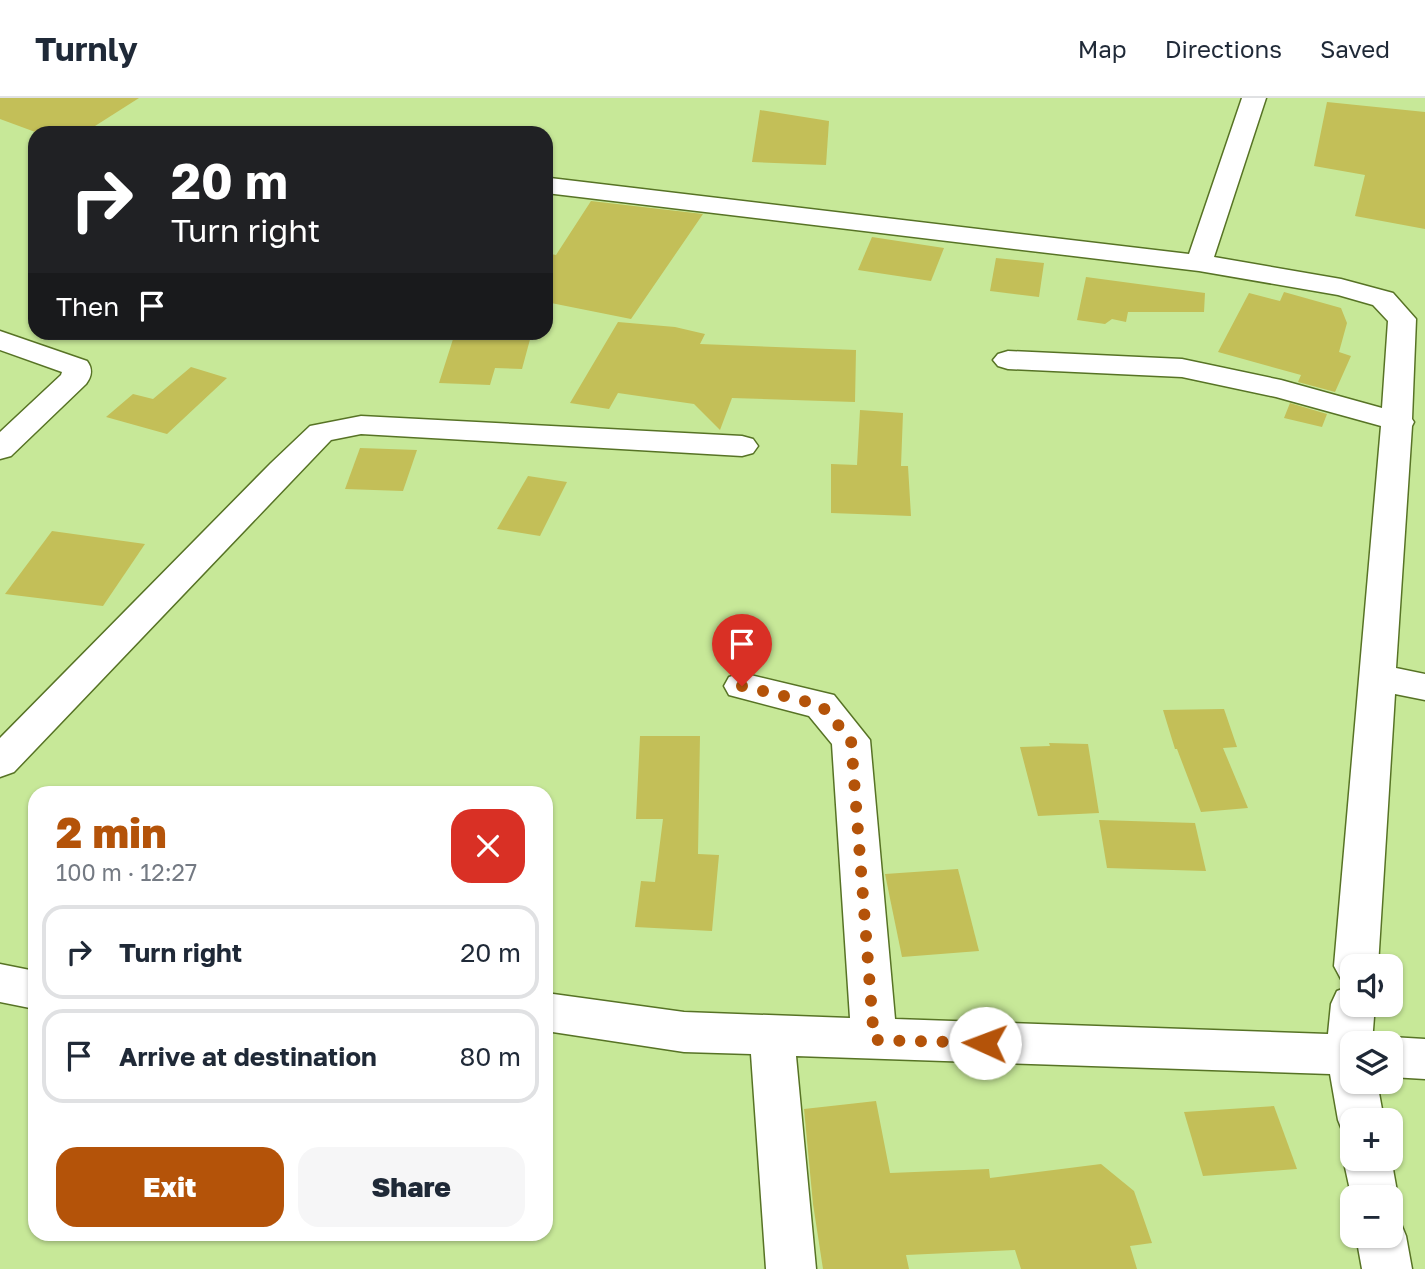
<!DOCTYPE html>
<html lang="en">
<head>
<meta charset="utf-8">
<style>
  body { margin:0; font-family:"Golos Text",sans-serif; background:#f6f6f7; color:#1f2937; height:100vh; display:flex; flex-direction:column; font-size:26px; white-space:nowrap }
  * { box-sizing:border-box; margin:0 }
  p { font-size:23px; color:#747a83 }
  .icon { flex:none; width:38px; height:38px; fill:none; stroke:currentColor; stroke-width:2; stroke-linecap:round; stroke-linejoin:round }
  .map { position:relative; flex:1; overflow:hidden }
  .panel { position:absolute; left:28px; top:688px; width:525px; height:455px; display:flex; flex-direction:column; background:#fff; border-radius:21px; box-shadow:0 2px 5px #0004 }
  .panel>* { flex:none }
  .guide { position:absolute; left:28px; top:28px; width:525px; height:214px; border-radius:21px; box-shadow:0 2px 5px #0004; background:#202124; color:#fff; overflow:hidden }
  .controls { position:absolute; left:1340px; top:856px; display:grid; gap:14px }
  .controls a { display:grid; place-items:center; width:63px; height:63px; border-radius:14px; background:#fff; box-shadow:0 2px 5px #0004; font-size:35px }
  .pin { position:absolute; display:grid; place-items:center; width:60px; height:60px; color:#fff; margin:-72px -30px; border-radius:50% 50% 50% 0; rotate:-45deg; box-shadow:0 0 7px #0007 }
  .pin .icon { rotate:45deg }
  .me { position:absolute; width:77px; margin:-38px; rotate:272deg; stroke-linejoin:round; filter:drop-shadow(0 0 5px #0008) }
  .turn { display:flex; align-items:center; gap:24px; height:147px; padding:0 28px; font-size:32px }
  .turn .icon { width:91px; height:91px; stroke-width:2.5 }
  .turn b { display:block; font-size:49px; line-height:60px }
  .then { display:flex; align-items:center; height:66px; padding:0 28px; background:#0003; gap:14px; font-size:26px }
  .round { display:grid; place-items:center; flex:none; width:74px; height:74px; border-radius:21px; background:#f6f6f7 }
  .overview { display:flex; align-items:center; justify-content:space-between; height:119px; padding:0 28px }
  h1 { font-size:42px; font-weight:800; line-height:52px; color:#b45309 }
  .action { display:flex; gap:14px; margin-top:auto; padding:14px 28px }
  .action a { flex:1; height:80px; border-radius:21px; background:#b45309; color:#fff; font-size:28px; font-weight:800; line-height:80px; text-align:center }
  .action a+a { background:#f6f6f7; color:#1f2937 }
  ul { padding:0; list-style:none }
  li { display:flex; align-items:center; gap:21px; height:94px; margin:0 14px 10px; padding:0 14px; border:4px solid #e0e1e3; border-radius:21px }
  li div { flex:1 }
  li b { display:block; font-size:26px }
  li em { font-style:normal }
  header { display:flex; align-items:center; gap:42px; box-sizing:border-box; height:98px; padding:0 35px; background:#fff; border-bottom:2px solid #e0e1e3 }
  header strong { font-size:33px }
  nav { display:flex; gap:38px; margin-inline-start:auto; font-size:24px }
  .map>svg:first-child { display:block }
  .building { fill:#c3bf58 }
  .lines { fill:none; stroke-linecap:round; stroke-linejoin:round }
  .street-casing { stroke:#577325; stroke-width:3 }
  .street { fill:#fff; fill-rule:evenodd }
  .route { stroke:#b45309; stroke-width:12; stroke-dasharray:0 21.6 }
</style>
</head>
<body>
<header>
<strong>Turnly</strong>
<nav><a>Map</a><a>Directions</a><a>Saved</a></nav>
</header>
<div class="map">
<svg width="1425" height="1171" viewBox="0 0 1425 1171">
  <rect width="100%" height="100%" fill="#c7e898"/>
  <g class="building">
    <path d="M0 0H139L84 35H38L0 21Z"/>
    <path d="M1327 4 1425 14V131L1355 118 1365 77 1314 68Z"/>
    <path d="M760 12 829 23 826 67 752 64Z"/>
    <path d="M591 103 703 116 631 221 546 204V155L556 157Z"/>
    <path d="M872 139 944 150 931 183 858 172Z"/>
    <path d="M996 160 1044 165 1039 199 990 193Z"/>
    <path d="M1086 179 1205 195 1204 214H1128L1126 224 1112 221 1105 226 1077 222Z"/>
    <path d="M1284 194 1341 210 1347 225 1339 254 1351 258 1335 294 1298 284 1301 277 1218 254 1249 195 1280 203Z"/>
    <path d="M618 224 675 229 705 236 700 246 856 252 855 304 732 300 720 332 694 306 618 295 609 311 570 305Z"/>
    <path d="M486 234H532L522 271 495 270 490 287 439 285 454 238 485 239Z"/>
    <path d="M191 269 227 280 167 336 106 319 133 296 153 301Z"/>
    <path d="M1290 305 1327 316 1322 329 1284 320Z"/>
    <path d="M860 312 903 315 901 368H908L911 418 831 415V366L857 367Z"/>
    <path d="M360 350 417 352 403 393 345 391Z"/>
    <path d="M528 378 567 384 540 438 497 431Z"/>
    <path d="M52 433 145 446 103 508 5 496Z"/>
    <path d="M1224 611 1237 649 1223 650 1248 710 1201 714 1177 651H1175L1163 612Z"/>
    <path d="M640 638H700L698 756 719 757 712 833 635 829 641 783 655 784 663 721H636Z"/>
    <path d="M1049 645 1088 646 1099 715 1038 718 1020 649 1050 648Z"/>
    <path d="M1099 722 1195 725 1206 773 1107 770Z"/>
    <path d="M958 771 979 853 902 859 885 776Z"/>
    <path d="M876 1003 890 1075 989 1071 990 1080 1101 1066 1134 1093 1152 1145 1130 1148 1137 1171H1021L1015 1152 906 1157 909 1171H823L813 1106 804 1011Z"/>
    <path d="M1274 1008 1297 1071 1203 1078 1184 1014Z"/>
  </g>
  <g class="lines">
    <g class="street-casing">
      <g id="street">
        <path d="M1242 0H1266L1214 159 1341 181 1393 195 1416 221 1412 321 1414 324 1412 328 1396 570 1425 576V602L1395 596 1378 868H1353V885L1341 881 1334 868 1381 328 1276 299 1182 279 1008 271 998 268 993 262 998 256 1008 253 1182 261 1281 282 1382 310 1388 223 1373 207 1338 197 1199 173 546 95V81L550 80 1189 156Z"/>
        <path d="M0 233 87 263C93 271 92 278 86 286L11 358 0 361V334L61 277 62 274 0 252Z"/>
        <path d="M361 318 742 338 753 341 758 348 753 355 742 358 361 336 331 342 14 674 0 679V640L271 365 310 328Z"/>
        <path d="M742 575 834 597 870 642 895 921 1328 936 1331 906 1337 893 1353 887V906H1375L1372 945H1353V984H1377L1384 1022H1353V1040L1344 1037 1338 1022 1330 976 796 958 816 1171H766L751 956 684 954 546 933V895L684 914 850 920 832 646 809 618 729 597 724 588 729 579Z"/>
        <path d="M0 866 35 873V911L0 904Z"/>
        <path d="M1391 939 1425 941V981L1391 979V945H1375Z"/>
        <path d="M1353 1043V1060H1391L1398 1099 1391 1115V1099H1353V1106L1343 1060Z"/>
        <path d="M1391 1118 1399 1121 1406 1138 1412 1171H1362L1356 1138H1391Z"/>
      </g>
    </g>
    <use href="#street" class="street"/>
  </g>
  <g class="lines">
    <path class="route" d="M742 588 821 607 851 642 874 942 985 945"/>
  </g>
</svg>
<div class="controls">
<a><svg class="icon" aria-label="sound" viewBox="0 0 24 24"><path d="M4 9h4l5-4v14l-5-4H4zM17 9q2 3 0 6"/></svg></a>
<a><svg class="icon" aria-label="layers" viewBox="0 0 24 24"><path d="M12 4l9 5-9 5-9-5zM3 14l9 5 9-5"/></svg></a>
<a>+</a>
<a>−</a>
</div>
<div class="pin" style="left:742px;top:588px;background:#d93025"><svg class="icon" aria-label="arrive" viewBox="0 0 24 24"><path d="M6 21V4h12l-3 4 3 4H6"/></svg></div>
<svg class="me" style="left:985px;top:945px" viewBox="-20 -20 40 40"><circle r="19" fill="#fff"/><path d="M0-13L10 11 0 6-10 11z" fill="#b45309"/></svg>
<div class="guide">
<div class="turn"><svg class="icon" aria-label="right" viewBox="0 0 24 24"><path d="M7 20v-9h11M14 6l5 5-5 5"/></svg><div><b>20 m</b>Turn right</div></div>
<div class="then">Then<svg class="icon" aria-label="arrive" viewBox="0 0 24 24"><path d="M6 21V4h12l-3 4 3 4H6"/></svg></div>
</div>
<section class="panel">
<div class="overview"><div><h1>2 min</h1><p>100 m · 12:27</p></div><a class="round" style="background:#d93025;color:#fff"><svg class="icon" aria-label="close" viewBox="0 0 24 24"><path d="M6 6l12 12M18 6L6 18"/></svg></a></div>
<ul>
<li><svg class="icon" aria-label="right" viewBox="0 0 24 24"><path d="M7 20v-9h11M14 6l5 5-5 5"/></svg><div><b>Turn right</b></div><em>20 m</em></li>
<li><svg class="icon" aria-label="arrive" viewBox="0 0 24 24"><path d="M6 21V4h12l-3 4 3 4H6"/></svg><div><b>Arrive at destination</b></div><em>80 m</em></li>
</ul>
<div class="action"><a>Exit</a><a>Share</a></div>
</section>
</div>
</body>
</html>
